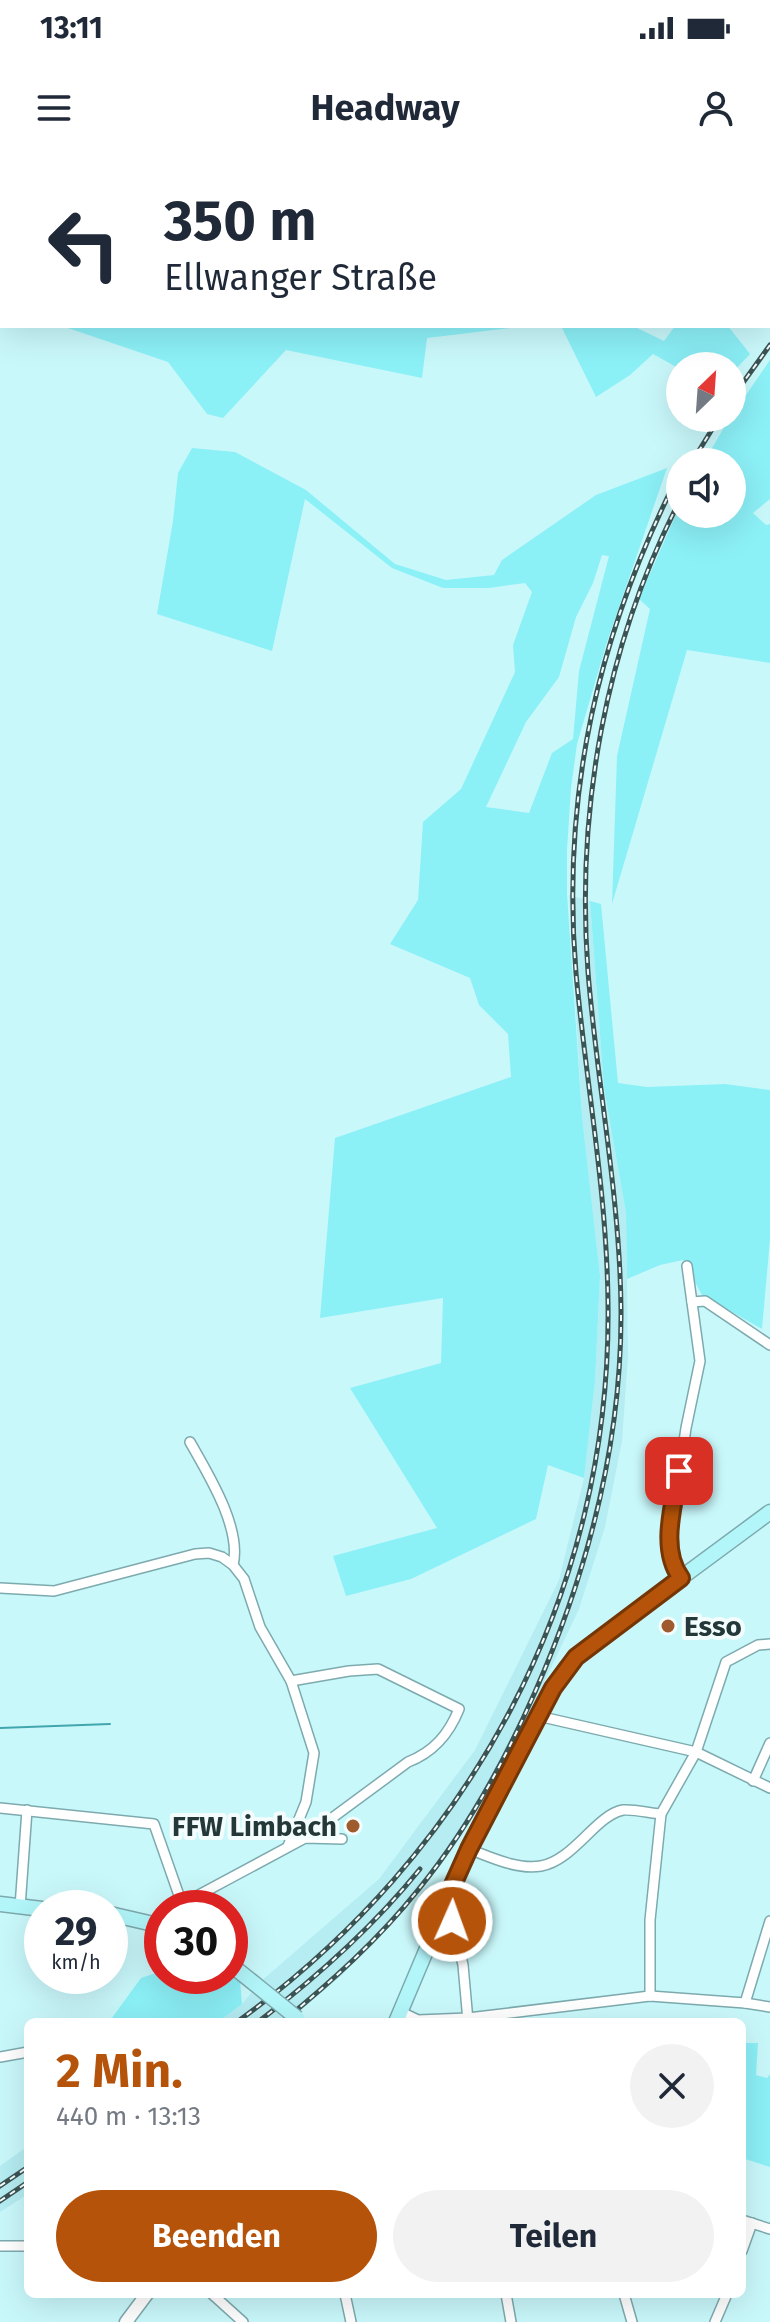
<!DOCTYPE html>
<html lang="de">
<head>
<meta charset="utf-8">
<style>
  body { margin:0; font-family:"Fira Sans",sans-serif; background:#f2f2f3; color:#1f2937; height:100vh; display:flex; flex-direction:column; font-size:30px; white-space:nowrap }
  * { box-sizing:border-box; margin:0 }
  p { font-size:26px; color:#747a83 }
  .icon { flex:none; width:44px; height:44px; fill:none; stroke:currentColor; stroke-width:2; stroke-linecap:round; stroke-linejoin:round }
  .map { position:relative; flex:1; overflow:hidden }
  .panel { position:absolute; left:24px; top:1858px; width:722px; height:280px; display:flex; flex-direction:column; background:#fff; border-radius:12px; box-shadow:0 8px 32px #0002 }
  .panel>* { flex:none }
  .banner { position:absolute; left:0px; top:0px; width:770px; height:168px; box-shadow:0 8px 32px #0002; background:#fff; color:#1f2937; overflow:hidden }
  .needle { width:52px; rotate:25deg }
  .controls { position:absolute; left:666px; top:192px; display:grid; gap:16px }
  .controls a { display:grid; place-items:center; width:80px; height:80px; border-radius:50%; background:#fff; box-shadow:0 8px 32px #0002; font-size:40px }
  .speed { position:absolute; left:24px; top:1730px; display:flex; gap:16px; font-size:40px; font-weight:700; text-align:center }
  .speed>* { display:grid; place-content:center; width:104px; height:104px; border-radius:50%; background:#fff; box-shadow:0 8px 32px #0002; line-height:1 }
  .speed small { font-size:20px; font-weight:400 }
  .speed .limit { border:12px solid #d22; background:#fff; color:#111 }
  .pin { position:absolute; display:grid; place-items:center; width:68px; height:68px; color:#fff; margin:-34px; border-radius:16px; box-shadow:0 4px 12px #0006 }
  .me { position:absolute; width:88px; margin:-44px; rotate:2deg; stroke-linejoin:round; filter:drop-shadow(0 0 6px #0008) }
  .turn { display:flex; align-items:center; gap:28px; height:168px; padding:0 32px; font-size:36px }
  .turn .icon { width:104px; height:104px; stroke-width:2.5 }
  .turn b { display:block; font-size:56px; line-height:68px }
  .round { display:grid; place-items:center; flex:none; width:84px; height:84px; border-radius:42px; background:#f2f2f3 }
  .summary { display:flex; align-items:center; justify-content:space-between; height:136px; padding:0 32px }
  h1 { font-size:48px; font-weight:700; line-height:60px; color:#b45309 }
  .primary-button { display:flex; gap:16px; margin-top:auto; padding:16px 32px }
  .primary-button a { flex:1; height:92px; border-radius:48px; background:#b45309; color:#fff; font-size:32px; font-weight:700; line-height:92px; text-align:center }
  .primary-button a+a { background:#f2f2f3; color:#1f2937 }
  .status { display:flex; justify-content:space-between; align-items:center; height:56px; padding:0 40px; background:#fff; direction:ltr }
  .status svg { height:22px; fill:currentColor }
  header { display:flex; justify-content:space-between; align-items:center; height:104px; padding:0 32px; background:#fff; font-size:36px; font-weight:700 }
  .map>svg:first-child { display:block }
  .built { fill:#b5edf2 }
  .green { fill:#8cf0f7; fill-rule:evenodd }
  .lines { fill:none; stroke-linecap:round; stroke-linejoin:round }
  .stream { stroke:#41a6ad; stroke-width:2 }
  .minor-casing { stroke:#7daaae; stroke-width:12 }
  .tertiary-casing { stroke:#7daaae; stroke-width:15 }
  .secondary-casing { stroke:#7daaae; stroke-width:17 }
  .minor { stroke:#fff; stroke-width:9 }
  .tertiary { stroke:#fff; stroke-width:12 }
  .secondary { stroke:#b2f6fa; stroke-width:14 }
  .rail-casing { stroke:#3c5354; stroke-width:5 }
  .rail { stroke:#f4fdfd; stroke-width:2; stroke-dasharray:6; stroke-linecap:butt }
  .secondary-bridge-casing { stroke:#7daaae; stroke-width:17; stroke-linecap:butt }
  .secondary-bridge { stroke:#b2f6fa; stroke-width:14 }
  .route-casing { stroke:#753606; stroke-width:20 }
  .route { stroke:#b45309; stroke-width:14 }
  .poi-dot { fill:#9f5b2d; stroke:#f4fdfd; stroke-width:3 }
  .labels { text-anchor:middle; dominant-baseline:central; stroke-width:8; stroke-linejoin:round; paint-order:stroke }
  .poi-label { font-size:28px; font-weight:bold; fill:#253839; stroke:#f4fdfd; text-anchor:start }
</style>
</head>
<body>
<div class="status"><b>13:11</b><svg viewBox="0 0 49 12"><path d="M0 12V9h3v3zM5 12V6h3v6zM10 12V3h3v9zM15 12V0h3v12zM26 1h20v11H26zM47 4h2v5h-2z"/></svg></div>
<header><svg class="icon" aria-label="menu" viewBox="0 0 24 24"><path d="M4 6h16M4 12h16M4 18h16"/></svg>Headway<svg class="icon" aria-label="person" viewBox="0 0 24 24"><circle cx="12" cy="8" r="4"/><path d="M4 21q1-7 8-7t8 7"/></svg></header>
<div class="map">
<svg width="770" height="2162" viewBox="0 0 770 2162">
  <rect width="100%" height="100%" fill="#c9f8fb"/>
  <g class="built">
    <path d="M569 735 590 741 604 928 626 1053 628 1196 622 1281 605 1367 579 1449 495 1626 416 1736 341 1816 287 1862H218L242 1844 260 1822 379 1719 475 1590 559 1420 584 1318 595 1221 600 1116 582 956Z"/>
    <path d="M28 1986V2034L0 2052V2006Z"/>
  </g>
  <g class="green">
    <path d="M0 0H133L2 2V146Z"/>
    <path d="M563 0H715L718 2H567Z"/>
    <path d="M62 166H527L427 178 422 218 286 190 223 258 207 254 168 202Z"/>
    <path d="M561 166H633L664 181 675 166H728L750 194 732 213V206H680V209L653 194 630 215 596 237Z"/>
    <path d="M770 200V339L753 353 766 365 770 364V503L687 490 612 744 617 596 650 449 639 439 680 345V354H732V302H704L726 264Z"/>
    <path d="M192 288 235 292 306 330 395 404 446 420 494 415 502 400 596 335 667 308 607 482 577 584 571 628 567 690V733L582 956 600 1116 595 1221 584 1318 548 1305 536 1359 411 1419 346 1436 333 1396 437 1368 350 1228 441 1203 443 1138 320 1158 335 978 511 917 508 874 479 845 470 818 390 784 418 740 423 662 461 629 515 512 513 485 532 432 525 423 489 428H443L392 408 305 339 272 491 157 454 173 361 178 313ZM602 395 609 396 579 511 573 579 552 593 529 653 486 647 526 562 559 517 576 457 593 423Z"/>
    <path d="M590 741 601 744 618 923 647 927 725 924 770 930V1079L762 1169 702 1135 683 1100 660 1105 627 1119 626 1053 604 928Z"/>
    <path d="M162 1811V1816H230V1814L240 1821 242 1844 218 1862H109L141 1818Z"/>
    <path d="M742 1883H758L756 1915 767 1918 770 1914V2007L742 1998Z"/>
  </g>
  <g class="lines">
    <path class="stream" d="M0 1568 110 1564"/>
    <g class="minor-casing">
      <g id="minor">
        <path d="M762 2 766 0"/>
        <path d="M692 1142 705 1141 770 1185"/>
        <path d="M190 1282C208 1314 242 1368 233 1405"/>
        <path d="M681 1418 676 1411 669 1384 686 1268 700 1201 687 1106"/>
        <path d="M0 1428 54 1431 195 1394 209 1393 222 1397 233 1405 244 1419 260 1467 291 1521 314 1593 306 1642 288 1686"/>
        <path d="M291 1521 349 1511 378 1509 459 1549C449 1574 434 1592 408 1602L305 1678"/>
        <path d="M538 1556 696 1592 770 1628"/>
        <path d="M753 1621 770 1583"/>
        <path d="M0 1648 154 1664 182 1744"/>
        <path d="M469 1689C490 1697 517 1710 541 1706 574 1700 596 1655 623 1650 634 1649 649 1653 661 1654"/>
        <path d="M448 1742 463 1805 468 1861"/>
        <path d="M20 1747 27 1650"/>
        <path d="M179 1748 182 1744 305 1678 342 1679"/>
        <path d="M650 1836V1760L661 1654 696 1592 726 1502 758 1485 770 1484"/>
        <path d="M745 1843 770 1847"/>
        <path d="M401 1852 418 1860 468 1858 650 1836 745 1843 770 1761"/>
        <path d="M0 1897 28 1892"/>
        <path d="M742 2060 770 2069"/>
        <path d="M0 2086H28"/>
        <path d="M742 2091 752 2063"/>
        <path d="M212 2134 243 2162"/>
        <path d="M345 2134 351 2162"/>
        <path d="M506 2134 511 2162"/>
        <path d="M624 2134 632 2162"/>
        <path d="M715 2162 727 2134"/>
      </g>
    </g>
    <g class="tertiary-casing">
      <path id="tertiary" d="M126 2162 147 2134"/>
    </g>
    <g class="secondary-casing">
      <g id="secondary">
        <path d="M0 1744 42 1749"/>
        <path d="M110 1754 162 1766"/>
        <path d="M230 1804 255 1824"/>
        <path d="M396 1862 469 1689 553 1528 566 1508 586 1488 770 1352"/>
      </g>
    </g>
    <use href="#minor" class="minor"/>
    <use href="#tertiary" class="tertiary"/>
    <use href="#secondary" class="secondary"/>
    <g class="rail-casing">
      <g id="rail">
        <path d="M732 238 770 185"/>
        <path d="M692 302 719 258"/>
        <path d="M237 1862C470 1694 612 1433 608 1143 607 1032 586 923 576 813 561 632 598 473 680 312"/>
        <path d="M258 1862C317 1817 373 1767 420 1709"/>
        <path d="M282 1862C331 1822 378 1780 418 1730 467 1670 504 1603 535 1532 589 1409 622 1283 621 1149 620 1036 597 924 588 812 576 649 605 486 680 340"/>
        <path d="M0 2026 28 2007"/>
        <path d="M0 2041 28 2022"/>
      </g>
    </g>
    <use href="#rail" class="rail"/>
    <g class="secondary-bridge-casing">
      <path id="secondary-bridge" d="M255 1824 297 1858"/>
    </g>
    <use href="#secondary-bridge" class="secondary-bridge"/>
  </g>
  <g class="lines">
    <g class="route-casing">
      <path id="route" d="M452 1761 447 1738 469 1689 553 1528 576 1497 681 1418C659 1389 674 1344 679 1311"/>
    </g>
    <use href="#route" class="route"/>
  </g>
  <g class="poi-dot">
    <circle cx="668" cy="1466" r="8"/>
    <circle cx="353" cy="1666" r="8"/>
  </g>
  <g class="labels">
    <g class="poi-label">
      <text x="684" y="1466">Esso</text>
      <text x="337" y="1666" text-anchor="end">FFW Limbach</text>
    </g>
  </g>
</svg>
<div class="controls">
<a><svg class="needle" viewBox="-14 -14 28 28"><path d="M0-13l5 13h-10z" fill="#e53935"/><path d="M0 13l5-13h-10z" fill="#747a83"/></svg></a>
<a><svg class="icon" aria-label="sound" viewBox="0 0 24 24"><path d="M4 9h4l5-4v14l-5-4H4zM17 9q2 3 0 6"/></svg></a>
</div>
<div class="speed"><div>29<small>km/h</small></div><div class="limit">30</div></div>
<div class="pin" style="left:679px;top:1311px;background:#d93025"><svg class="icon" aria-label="arrive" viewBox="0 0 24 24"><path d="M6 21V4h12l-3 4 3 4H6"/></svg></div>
<svg class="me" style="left:452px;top:1761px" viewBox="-20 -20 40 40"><circle r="17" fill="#b45309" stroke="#fff" stroke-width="3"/><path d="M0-11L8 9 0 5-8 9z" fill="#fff"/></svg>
<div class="banner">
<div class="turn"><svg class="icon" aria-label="left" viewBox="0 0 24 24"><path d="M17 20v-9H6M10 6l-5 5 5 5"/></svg><div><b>350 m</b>Ellwanger Straße</div></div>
</div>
<section class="panel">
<div class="summary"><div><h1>2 Min.</h1><p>440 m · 13:13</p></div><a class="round"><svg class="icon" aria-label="close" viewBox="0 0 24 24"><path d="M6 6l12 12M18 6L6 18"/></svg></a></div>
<div class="primary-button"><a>Beenden</a><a>Teilen</a></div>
</section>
</div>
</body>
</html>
